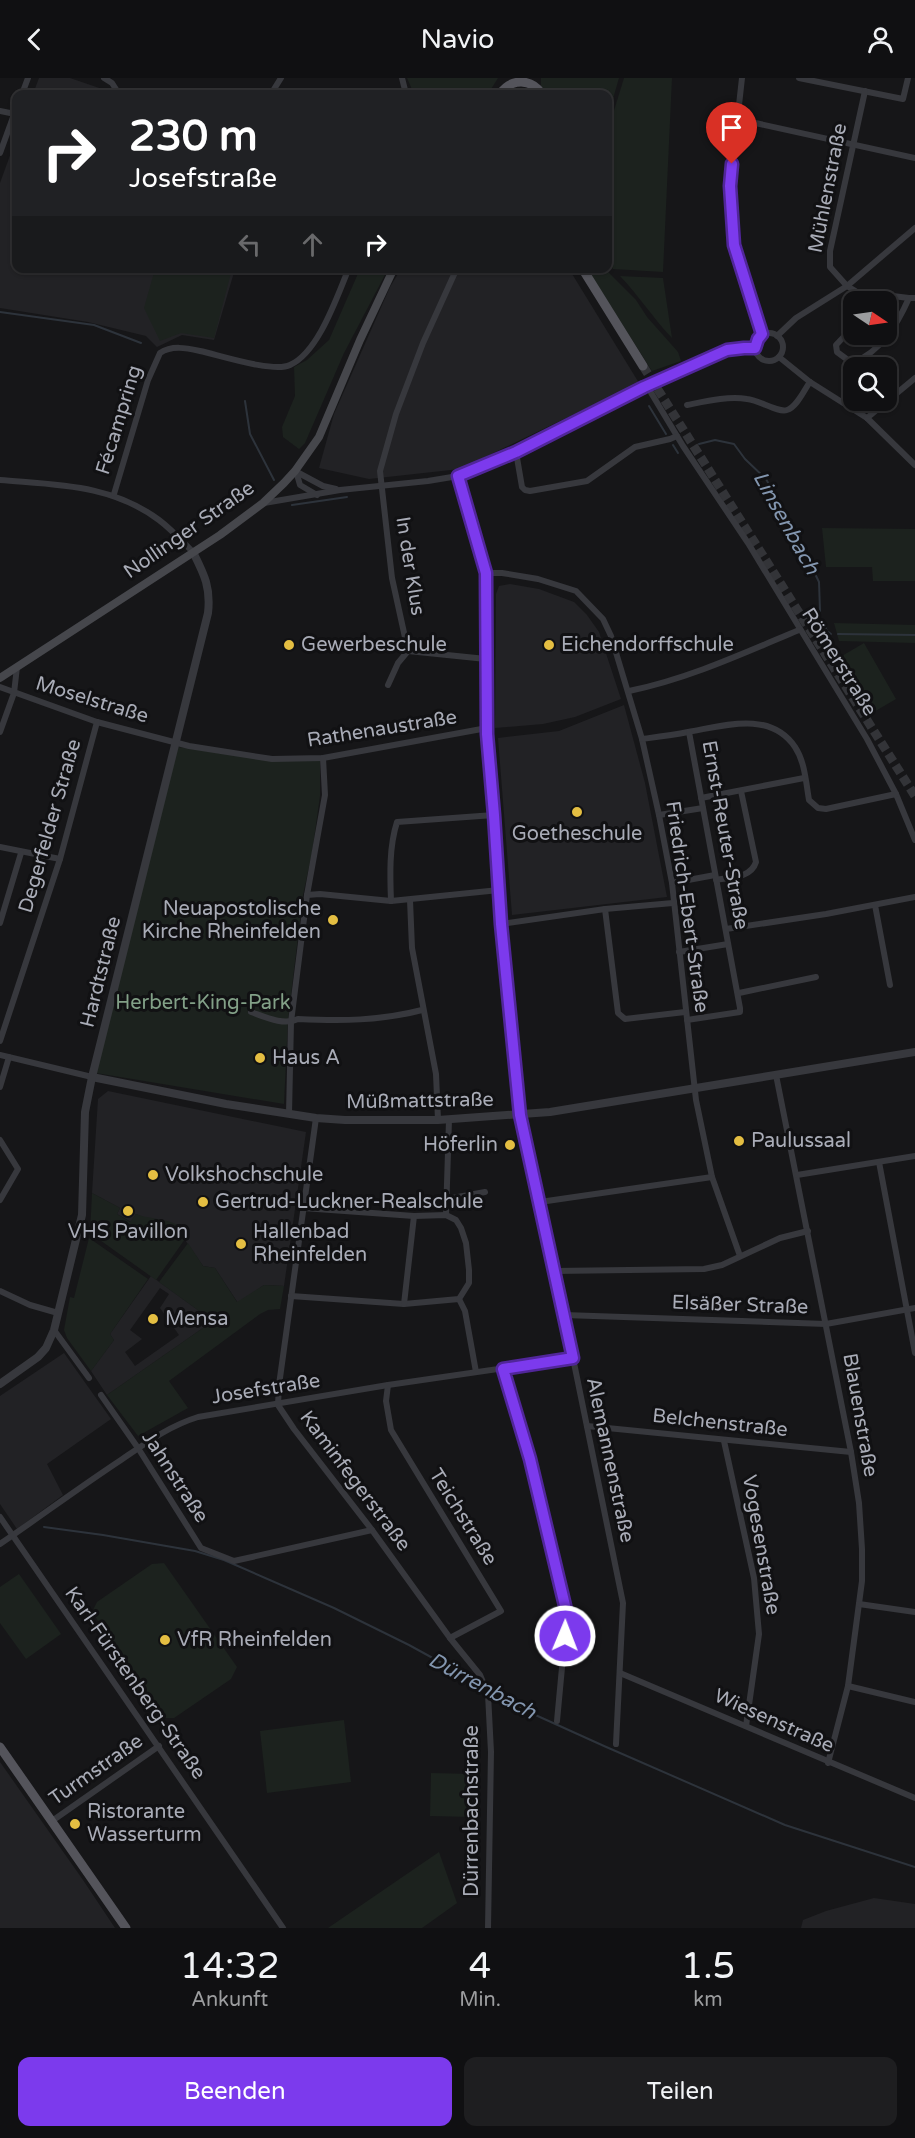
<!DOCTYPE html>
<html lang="de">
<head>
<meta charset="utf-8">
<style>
  body { margin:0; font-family:"Varela Round",sans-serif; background:#1e1e20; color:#f1f3f6; height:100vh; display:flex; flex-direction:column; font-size:22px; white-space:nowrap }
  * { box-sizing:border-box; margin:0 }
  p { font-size:20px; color:#9c9d9f }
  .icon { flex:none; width:33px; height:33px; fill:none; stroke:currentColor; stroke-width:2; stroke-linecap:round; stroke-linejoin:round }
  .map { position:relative; height:1850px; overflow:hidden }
  .panel { display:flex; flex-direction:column; background:#101012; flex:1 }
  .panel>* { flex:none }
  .hud { position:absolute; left:12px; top:12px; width:600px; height:183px; border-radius:12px; box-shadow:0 2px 4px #0004,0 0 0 2px #303032; background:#202124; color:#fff; overflow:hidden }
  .needle { width:39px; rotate:103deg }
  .buttons { position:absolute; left:843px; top:213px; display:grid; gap:12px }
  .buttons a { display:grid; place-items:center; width:54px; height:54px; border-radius:12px; background:#101012; box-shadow:0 2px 4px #0004,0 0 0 2px #303032; font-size:30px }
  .pin { position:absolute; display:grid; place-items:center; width:51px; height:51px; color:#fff; margin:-62px -26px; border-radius:50% 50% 50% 0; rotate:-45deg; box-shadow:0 0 6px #0007 }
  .pin .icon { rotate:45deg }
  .me { position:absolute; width:66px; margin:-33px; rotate:1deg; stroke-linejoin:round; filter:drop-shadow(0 0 4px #0008) }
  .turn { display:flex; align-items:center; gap:21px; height:126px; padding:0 18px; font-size:27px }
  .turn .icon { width:78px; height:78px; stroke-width:2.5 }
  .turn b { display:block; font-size:42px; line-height:51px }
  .lanes { display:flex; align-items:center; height:57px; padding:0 18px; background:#0003; justify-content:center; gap:30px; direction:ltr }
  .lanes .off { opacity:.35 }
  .eta { display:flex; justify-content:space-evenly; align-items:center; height:102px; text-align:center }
  .eta b { font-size:36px; font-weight:600; line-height:42px }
  .button { display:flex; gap:12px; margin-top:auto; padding:12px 18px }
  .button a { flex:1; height:69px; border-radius:12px; background:#7c3aed; color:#fff; font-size:24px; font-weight:600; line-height:69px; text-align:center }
  .button a+a { background:#1e1e20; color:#f1f3f6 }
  header { display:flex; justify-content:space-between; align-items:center; height:78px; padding:0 18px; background:#101012; font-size:27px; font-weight:600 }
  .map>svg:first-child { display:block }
  .built { fill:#222225; fill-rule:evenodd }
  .green { fill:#1c221e }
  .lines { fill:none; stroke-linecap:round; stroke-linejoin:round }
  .stream { stroke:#2d333b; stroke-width:2 }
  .primary-tunnel { stroke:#333438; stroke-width:9; stroke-dasharray:9 4.5; stroke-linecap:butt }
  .minor { stroke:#37383d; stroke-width:6 }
  .tertiary { stroke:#37383d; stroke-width:8 }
  .secondary { stroke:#46474c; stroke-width:8 }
  .primary { stroke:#54545b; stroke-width:9 }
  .route-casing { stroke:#51269a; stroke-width:15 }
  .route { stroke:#7c3aed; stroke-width:10 }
  .poi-dot { fill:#e4be42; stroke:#111113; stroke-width:2 }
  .labels { text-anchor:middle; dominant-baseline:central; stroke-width:6; stroke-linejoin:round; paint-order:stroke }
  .street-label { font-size:20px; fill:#a9acb7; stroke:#111113 }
  .poi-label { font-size:20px; fill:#a9acb7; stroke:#111113; text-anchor:start }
  .park-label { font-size:20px; fill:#82a087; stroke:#111113 }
  .water-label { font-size:21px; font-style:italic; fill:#8396af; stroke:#111113 }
</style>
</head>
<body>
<header><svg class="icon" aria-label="back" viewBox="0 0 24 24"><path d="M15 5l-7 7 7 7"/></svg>Navio<svg class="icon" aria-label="person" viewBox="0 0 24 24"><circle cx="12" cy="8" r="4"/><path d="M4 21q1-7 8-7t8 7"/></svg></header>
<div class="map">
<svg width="915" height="1850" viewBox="0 0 915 1850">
  <rect width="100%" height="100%" fill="#161618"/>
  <g class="built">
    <path d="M39 0H70L111 14V16H33Z"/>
    <path d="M16 61V190L235 191 214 262 182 257 157 269 146 258 88 244 0 230V105Z"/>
    <path d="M401 191H569L639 305 460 391 369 401 319 390 334 336 390 209Z"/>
    <path d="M510 506 539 511 574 524 587 537 599 554 621 621 575 639 543 646 495 650 496 516 499 508Z"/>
    <path d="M624 627 645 705 667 819 512 837 498 660 559 653Z"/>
    <path d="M108 1013 306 1054 284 1208 264 1207 238 1225 215 1190 203 1188 181 1156 136 1136 131 1144 117 1136 120 1130 92 1115 98 1021Z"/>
    <path d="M151 1198 213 1243 107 1317 91 1293 114 1262 110 1256ZM160 1210 169 1216 160 1230 179 1257 135 1288 125 1274 142 1261 130 1252Z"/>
    <path d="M64 1275 111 1341 47 1386 63 1417 17 1451 0 1426V1318Z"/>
    <path d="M0 1684 83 1802 115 1850H0Z"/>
    <path d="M874 1820 915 1826V1850H801L803 1842 826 1833Z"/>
  </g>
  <g class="green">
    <path d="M407 0H498L488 16H414Z"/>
    <path d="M541 0H619L608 38V16H546L541 8Z"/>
    <path d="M624 0H672L663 194 613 191 608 184V52Z"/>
    <path d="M155 191H232L214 260 181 255 160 263 144 230Z"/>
    <path d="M360 191H388L344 275 305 365 299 371 283 359 282 349 295 318 294 289 307 282 329 262Z"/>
    <path d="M587 191H605L636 222 647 239 678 274 681 283 652 293Z"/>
    <path d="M620 198 663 200 672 260C653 240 639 218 620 198Z"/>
    <path d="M822 450 915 451V503H873L872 489H826Z"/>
    <path d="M834 545 915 547V565L839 563Z"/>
    <path d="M864 565 896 621 867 638 835 582Z"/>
    <path d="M178 669 272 683H320V718L312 775 303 817 288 942 284 1026 96 995Z"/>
    <path d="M92 1115 120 1130 117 1136 130 1144 136 1136C151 1142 174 1140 185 1153L181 1156 185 1161 156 1202 90 1155Z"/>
    <path d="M89 1160 148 1201 110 1256 114 1262 91 1293 67 1260 64 1252 70 1219 74 1220Z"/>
    <path d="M188 1165 203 1188 215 1190 237 1224 264 1207 284 1208 280 1231 268 1232 260 1236 169 1303 188 1330 138 1358 107 1317 213 1243 159 1204Z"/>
    <path d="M164 1485 237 1589 231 1601 174 1640H164L92 1534 97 1524 152 1486Z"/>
    <path d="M19 1496 61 1556 26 1581 0 1545V1509Z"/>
    <path d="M344 1642 351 1704 267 1715 260 1653Z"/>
    <path d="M431 1695 473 1696 472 1739 430 1738Z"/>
    <path d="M439 1774 457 1825 422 1850H328Z"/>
  </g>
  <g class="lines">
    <g class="stream">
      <path d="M0 234 94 247 141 265"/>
      <path d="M245 323 250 356 274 402"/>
      <path d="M649 328 666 356"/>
      <path d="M699 366 715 362 734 366 745 381 766 401 792 448 819 504 820 533"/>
      <path d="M673 367 678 375"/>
      <path d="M292 427 347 419"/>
      <path d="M823 544 827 553 831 556"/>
      <path d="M838 556 915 557"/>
      <path d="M44 1449 103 1457 195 1473 224 1482 334 1530 409 1567 482 1607"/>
      <path d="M487 1610 531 1635 604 1668 785 1747 915 1789"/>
    </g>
    <path class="primary-tunnel" d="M643 288 915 718"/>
    <g class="minor">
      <path d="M104 0 112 5 119 16"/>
      <path d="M402 0 406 16"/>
      <path d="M742 0 730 108 734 167 763 256"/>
      <path d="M799 0 903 21 908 0"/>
      <path d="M865 13 830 173V189L847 208 857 214 876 216 872 224"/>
      <path d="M22 16 28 0"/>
      <path d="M271 16 281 0"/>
      <path d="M0 33 15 36"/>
      <path d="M737 41 915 80"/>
      <path d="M0 75 16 31"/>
      <path d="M457 190 423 265 396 336 380 393 392 500 408 573 486 581"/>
      <path d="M876 216 909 220"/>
      <path d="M854 248 836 267 837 274 852 285C881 274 897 247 909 220H915"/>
      <circle cx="769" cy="269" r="14"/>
      <path d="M777 258 796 240 847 208 915 150"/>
      <path d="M779 279 810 304 867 340 915 387"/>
      <path d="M647 308 683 368 748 465 867 661 896 716 915 762"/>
      <path d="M687 327C707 323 728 318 747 321 759 322 778 335 787 332 797 329 804 312 810 304"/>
      <path d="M867 340 915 300"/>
      <path d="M516 374 522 409 525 412 530 413 587 403 635 369 670 361 677 358"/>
      <path d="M295 393 323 408 336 411"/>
      <path d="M296 393 300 407 317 417"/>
      <path d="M458 398 486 495 487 656 494 737 501 846 520 1037 573 1280 623 1525 616 1666"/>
      <path d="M0 402C57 407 111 406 159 442 171 451 182 463 193 474"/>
      <path d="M114 416 148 302 160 275C172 267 186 270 200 273 219 277 273 295 290 287 319 274 337 218 349 190"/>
      <path d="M264 425 340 412 428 403 458 398 516 374 644 310 727 272 744 270H755"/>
      <path d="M486 495H502L538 501 576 513 603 541 611 558 642 661 659 737 672 805 696 1022 712 1099 740 1178"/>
      <path d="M388 607 398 585 408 573"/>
      <path d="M0 609 97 644 189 668 272 681 323 680 487 650"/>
      <path d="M629 613C688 601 744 575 799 552"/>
      <path d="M0 654 14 615 17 589"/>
      <path d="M642 661C657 659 673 657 688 654 723 648 770 632 795 669 805 684 806 705 809 722L818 730 826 731 896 716"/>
      <path d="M701 720 804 700"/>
      <path d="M659 737 703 730"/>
      <path d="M0 769 60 781"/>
      <path d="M716 802C731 799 751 800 756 784L741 713"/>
      <path d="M672 805 715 797"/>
      <path d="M307 817 320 816 391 823 499 812"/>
      <path d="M410 822 412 870 436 996 438 1042"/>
      <path d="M391 823C390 797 389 769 397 744L494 737"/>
      <path d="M875 827 890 907"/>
      <path d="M605 831 618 935 625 941 685 934"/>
      <path d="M0 845 21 775"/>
      <path d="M501 846 605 831 673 825"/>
      <path d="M726 851 826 836 915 819"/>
      <path d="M679 874 728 866"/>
      <path d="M739 915 816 899"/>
      <path d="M251 934C265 939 284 948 298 941 341 943 380 943 422 932"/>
      <path d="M687 942 740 934V930L689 654"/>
      <path d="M0 963 60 781 97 644"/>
      <path d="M0 977 92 999"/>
      <path d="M776 997 851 1374 859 1425 862 1471V1503L848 1608 828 1685"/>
      <path d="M0 1009 9 979"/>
      <path d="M289 1036 291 944 307 817 325 717 323 680"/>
      <path d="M316 1040 279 1307 278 1327 294 1351 372 1452 450 1560 480 1597 488 1616 491 1674 488 1850"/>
      <path d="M0 1062 18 1091 0 1122"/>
      <path d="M879 1084 915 1275"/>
      <path d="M797 1097 915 1078"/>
      <path d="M447 1121 485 1114"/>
      <path d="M540 1124 712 1099"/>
      <path d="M446 1137 449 1042"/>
      <path d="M554 1193 704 1191 722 1187 780 1160 808 1153"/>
      <path d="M0 1213 30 1227 58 1235"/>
      <path d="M291 1218 404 1226 459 1221 469 1205V1192L466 1165 461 1150 456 1142 446 1137 414 1138 303 1130"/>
      <path d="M459 1221 465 1233 476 1294"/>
      <path d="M404 1226 414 1138"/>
      <path d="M564 1237 826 1246 915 1230"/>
      <path d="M54 1252 89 1300"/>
      <path d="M503 1291 530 1381 567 1536 557 1643"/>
      <path d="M388 1307 386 1323 391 1352 501 1533 450 1560"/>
      <path d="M101 1317 138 1370 201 1470 234 1483 372 1452"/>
      <path d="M587 1348 851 1374"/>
      <path d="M724 1363 754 1500 759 1556 746 1648"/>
      <path d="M0 1439 283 1850"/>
      <path d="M0 1466C41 1438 80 1409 121 1382 146 1365 169 1348 198 1339L388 1307 573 1280"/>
      <path d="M859 1526 915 1534"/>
      <path d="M620 1595 915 1720"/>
      <path d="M848 1608 915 1624"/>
      <path d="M52 1743 159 1668"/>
    </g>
    <g class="tertiary">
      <path d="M92 999 226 1026 316 1040 345 1042H438L550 1034 915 974"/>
      <path d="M0 1306 38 1279 46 1270 54 1252 82 1137 85 1034 92 999 208 535C211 509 204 496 193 474"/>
    </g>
    <path class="secondary" d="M0 600 220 457 263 425 284 405 295 393 319 359 360 262 394 190"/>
    <g class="primary">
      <path d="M500 16C511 0 531 0 542 16"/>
      <path d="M582 190 643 288"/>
      <path d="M0 1669 126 1850"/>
    </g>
  </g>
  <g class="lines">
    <g class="route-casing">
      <path id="route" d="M565 1558 567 1536 530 1381 503 1291 573 1280 520 1037 501 846 494 737 487 656 486 495 458 398 516 374 644 309 727 272 744 270H755L758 261 762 256 734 167 730 108 732 86"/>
    </g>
    <use href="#route" class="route"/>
  </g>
  <g class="poi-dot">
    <circle cx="289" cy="567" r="6"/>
    <circle cx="549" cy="567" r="6"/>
    <circle cx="577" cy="734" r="6"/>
    <circle cx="333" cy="842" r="6"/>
    <circle cx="260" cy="980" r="6"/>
    <circle cx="739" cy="1063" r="6"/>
    <circle cx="510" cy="1067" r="6"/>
    <circle cx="153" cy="1097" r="6"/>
    <circle cx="203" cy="1124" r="6"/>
    <circle cx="128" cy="1133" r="6"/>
    <circle cx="241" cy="1166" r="6"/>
    <circle cx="153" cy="1241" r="6"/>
    <circle cx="165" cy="1562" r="6"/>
    <circle cx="75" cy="1746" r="6"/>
  </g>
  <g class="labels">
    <g class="street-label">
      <text transform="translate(828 110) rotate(-79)">Mühlenstraße</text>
      <text transform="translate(119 342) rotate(-73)">Fécampring</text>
      <text transform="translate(189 452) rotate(-35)">Nollinger Straße</text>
      <text transform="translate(410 488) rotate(81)">In der Klus</text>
      <text transform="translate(839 584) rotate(58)">Römerstraße</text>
      <text transform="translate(92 622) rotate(17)">Moselstraße</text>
      <text transform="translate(382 651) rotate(-9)">Rathenaustraße</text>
      <text transform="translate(50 748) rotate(-74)">Degerfelder Straße</text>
      <text transform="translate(725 757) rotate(80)">Ernst-Reuter-Straße</text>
      <text transform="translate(687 829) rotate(82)">Friedrich-Ebert-Straße</text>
      <text transform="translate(101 894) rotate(-76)">Hardtstraße</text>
      <text transform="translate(420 1023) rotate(-1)">Müßmattstraße</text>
      <text transform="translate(740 1227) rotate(2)">Elsäßer Straße</text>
      <text transform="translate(266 1311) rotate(-9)">Josefstraße</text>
      <text transform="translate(860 1337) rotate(80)">Blauenstraße</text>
      <text transform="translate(720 1345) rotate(6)">Belchenstraße</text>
      <text transform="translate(610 1382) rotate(78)">Alemannenstraße</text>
      <text transform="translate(175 1399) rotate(57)">Jahnstraße</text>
      <text transform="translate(355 1403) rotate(53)">Kaminfegerstraße</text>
      <text transform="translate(463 1439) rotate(58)">Teichstraße</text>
      <text transform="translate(761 1467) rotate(80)">Vogesenstraße</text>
      <text transform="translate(135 1605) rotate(55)">Karl-Fürstenberg-Straße</text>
      <text transform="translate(774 1643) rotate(24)">Wiesenstraße</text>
      <text transform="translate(96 1692) rotate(-35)">Turmstraße</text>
      <text transform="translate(472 1733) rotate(-90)">Dürrenbachstraße</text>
    </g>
    <g class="poi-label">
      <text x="301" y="567">Gewerbeschule</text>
      <text x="561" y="567">Eichendorffschule</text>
      <text x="577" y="756" text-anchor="middle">Goetheschule</text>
      <text x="321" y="831" text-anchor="end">Neuapostolische<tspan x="321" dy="23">Kirche Rheinfelden</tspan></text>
      <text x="272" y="980">Haus A</text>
      <text x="751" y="1063">Paulussaal</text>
      <text x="498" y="1067" text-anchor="end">Höferlin</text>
      <text x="165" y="1097">Volkshochschule</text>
      <text x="215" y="1124">Gertrud-Luckner-Realschule</text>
      <text x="128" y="1154" text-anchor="middle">VHS Pavillon</text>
      <text x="253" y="1154">Hallenbad<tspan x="253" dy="23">Rheinfelden</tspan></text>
      <text x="165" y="1241">Mensa</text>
      <text x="177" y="1562">VfR Rheinfelden</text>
      <text x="87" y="1734">Ristorante<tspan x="87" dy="23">Wasserturm</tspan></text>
    </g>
    <g class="park-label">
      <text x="203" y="925">Herbert-King-Park</text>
    </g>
    <g class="water-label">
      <text transform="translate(786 445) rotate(61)">Linsenbach</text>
      <text transform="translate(482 1608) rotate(28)">Dürrenbach</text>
    </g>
  </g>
</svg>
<div class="buttons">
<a><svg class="needle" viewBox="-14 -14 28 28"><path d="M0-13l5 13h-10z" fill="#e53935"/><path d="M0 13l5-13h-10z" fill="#9c9d9f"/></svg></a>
<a><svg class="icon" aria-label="search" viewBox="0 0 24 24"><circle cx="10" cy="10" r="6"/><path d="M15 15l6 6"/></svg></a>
</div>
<div class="pin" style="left:732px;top:86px;background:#d93025"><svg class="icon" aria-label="arrive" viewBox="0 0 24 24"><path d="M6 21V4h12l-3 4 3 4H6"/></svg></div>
<svg class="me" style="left:565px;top:1558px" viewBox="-20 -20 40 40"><circle r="17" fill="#7c3aed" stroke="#fff" stroke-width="3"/><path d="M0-11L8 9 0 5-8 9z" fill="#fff"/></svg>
<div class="hud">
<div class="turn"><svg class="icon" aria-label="right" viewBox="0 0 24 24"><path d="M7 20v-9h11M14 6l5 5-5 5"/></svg><div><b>230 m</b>Josefstraße</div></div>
<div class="lanes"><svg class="icon off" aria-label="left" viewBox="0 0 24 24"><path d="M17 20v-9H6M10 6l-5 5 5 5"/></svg><svg class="icon off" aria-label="ahead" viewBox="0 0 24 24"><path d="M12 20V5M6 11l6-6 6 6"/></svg><svg class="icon" aria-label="right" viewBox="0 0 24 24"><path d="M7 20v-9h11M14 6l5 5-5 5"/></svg></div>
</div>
</div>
<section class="panel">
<div class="eta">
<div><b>14:32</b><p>Ankunft</p></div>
<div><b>4</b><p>Min.</p></div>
<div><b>1.5</b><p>km</p></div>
</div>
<div class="button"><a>Beenden</a><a>Teilen</a></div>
</section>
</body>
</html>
